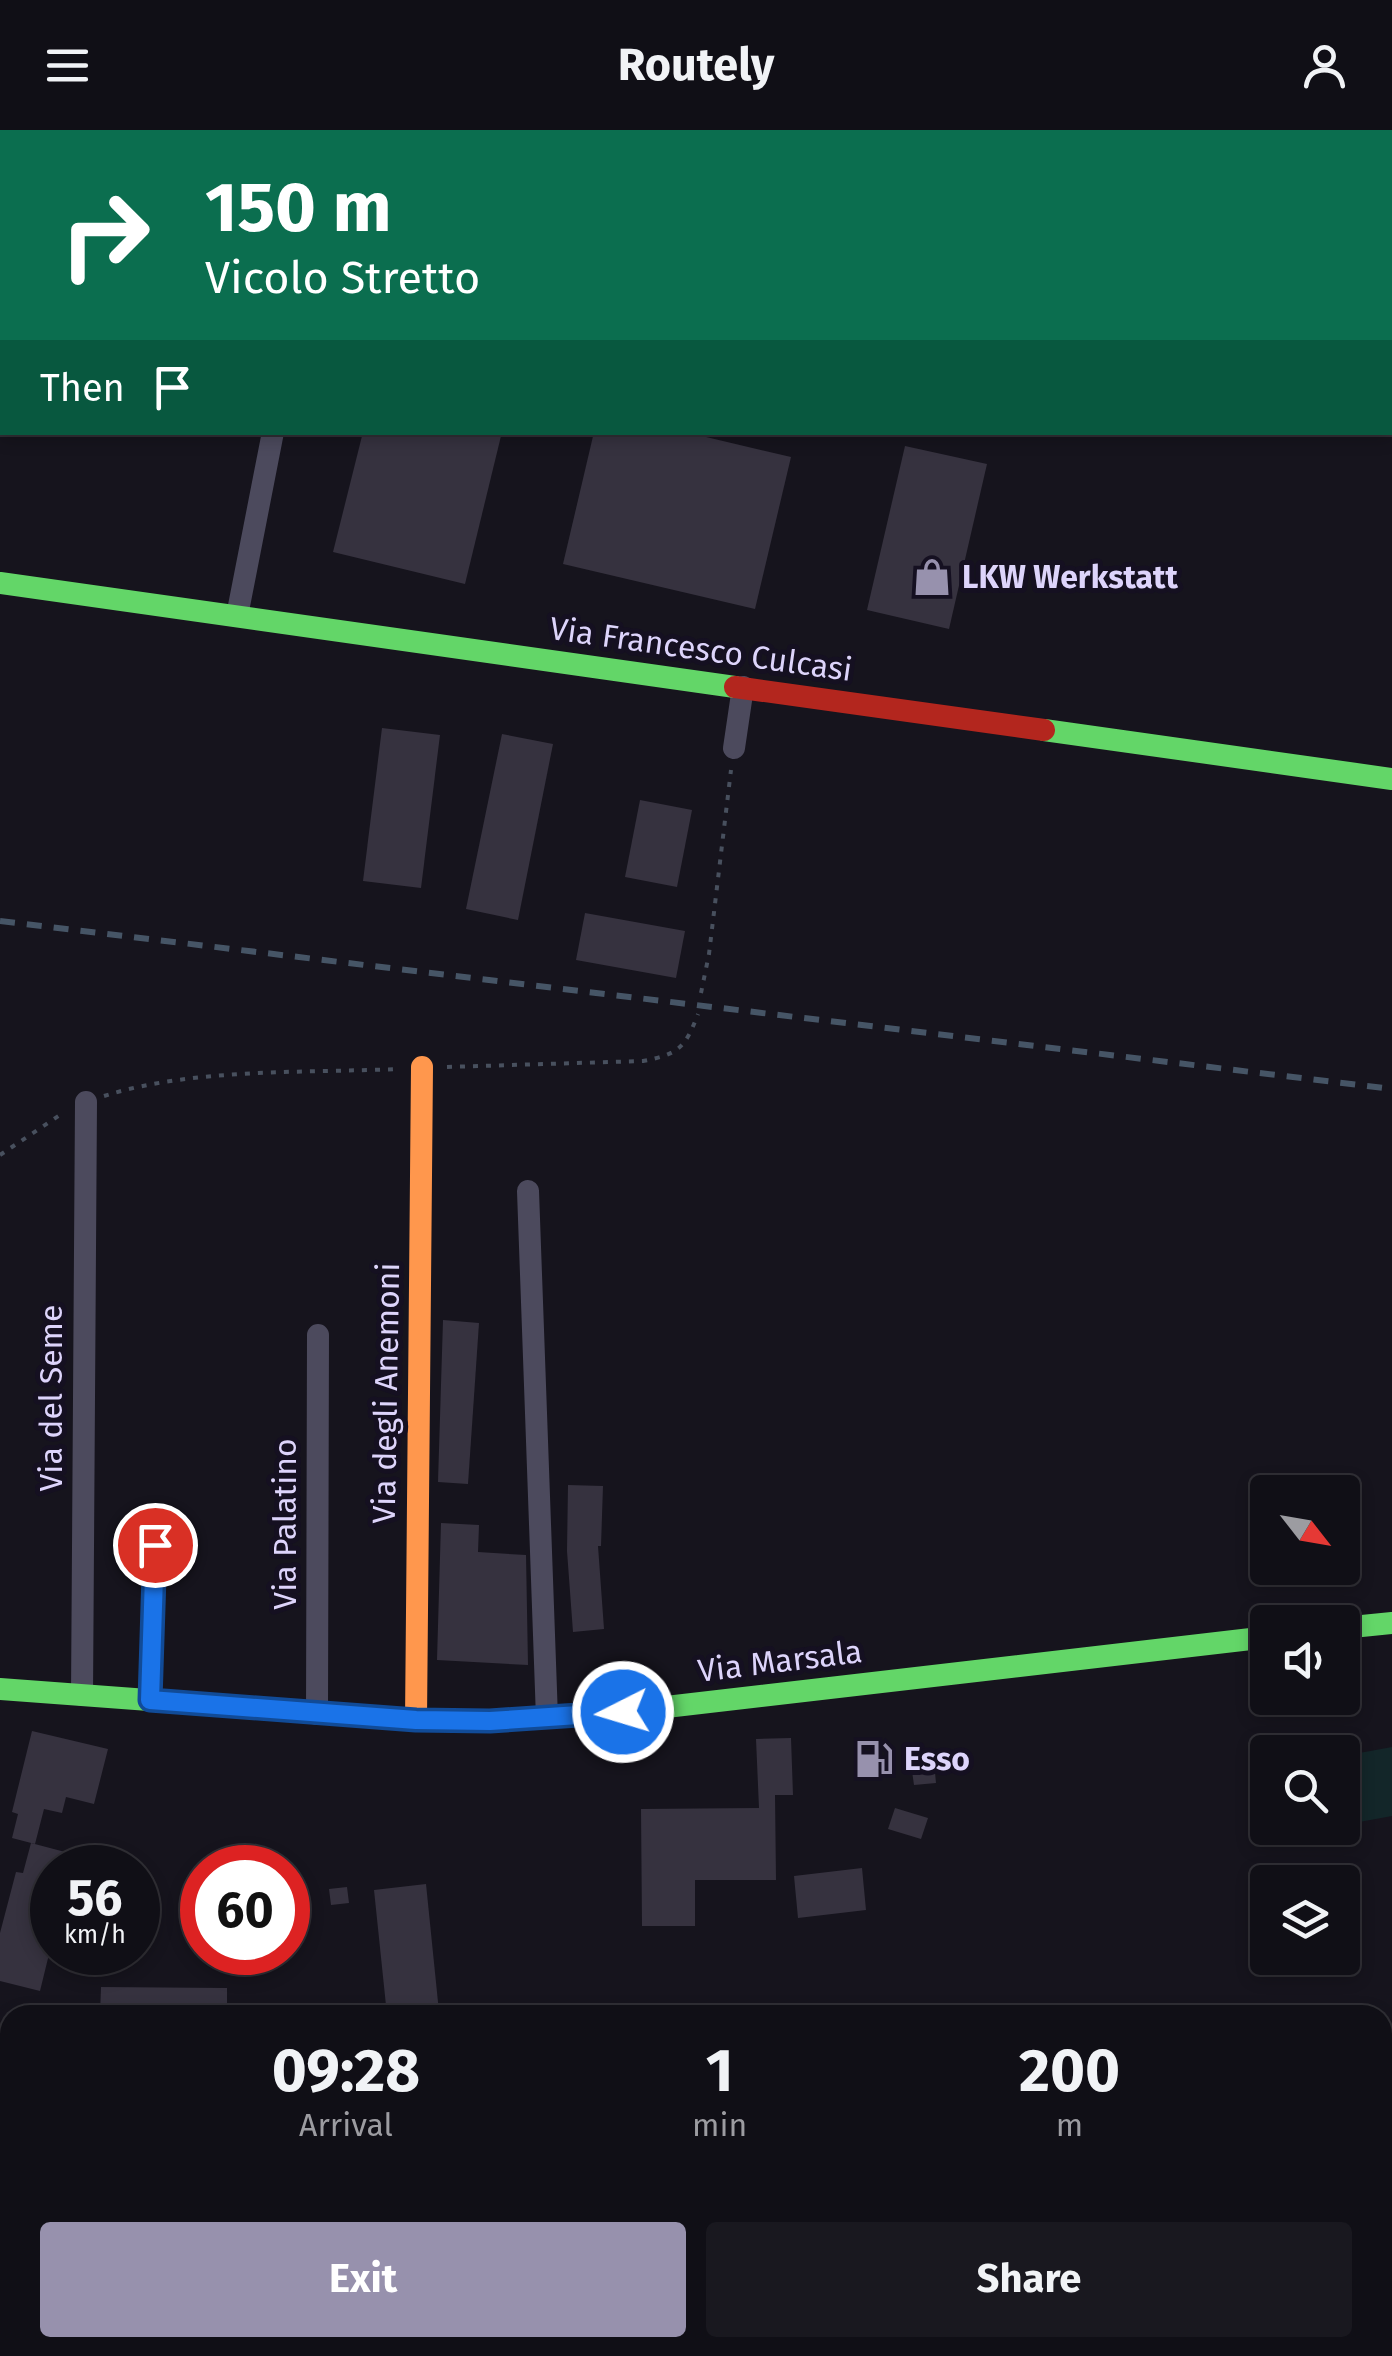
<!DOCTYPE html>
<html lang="en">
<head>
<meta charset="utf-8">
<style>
  body { margin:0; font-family:"Fira Sans",sans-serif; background:#19181f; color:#f1f3f6; height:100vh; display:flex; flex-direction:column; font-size:38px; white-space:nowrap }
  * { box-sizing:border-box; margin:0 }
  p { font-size:32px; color:#9c9ca1 }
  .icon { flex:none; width:55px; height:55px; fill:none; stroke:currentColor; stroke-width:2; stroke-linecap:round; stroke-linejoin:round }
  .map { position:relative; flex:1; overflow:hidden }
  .panel { position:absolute; left:0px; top:1875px; width:1392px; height:352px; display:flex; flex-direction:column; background:#100f16; border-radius:30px 30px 0 0; box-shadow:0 5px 15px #0003,0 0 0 2px #302f35 }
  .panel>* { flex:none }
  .banner { position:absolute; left:0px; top:0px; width:1392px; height:305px; box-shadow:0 5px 15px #0003,0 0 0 2px #302f35; background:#0b6e4f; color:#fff; overflow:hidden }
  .needle { width:65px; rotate:121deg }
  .fabs { position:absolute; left:1250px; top:1345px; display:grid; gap:20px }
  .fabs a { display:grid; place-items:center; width:110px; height:110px; border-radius:10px; background:#100f16; box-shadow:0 5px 15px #0003,0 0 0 2px #302f35; font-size:50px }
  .speed { position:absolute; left:30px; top:1715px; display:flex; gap:20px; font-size:50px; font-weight:700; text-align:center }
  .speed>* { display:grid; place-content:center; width:130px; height:130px; border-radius:50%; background:#100f16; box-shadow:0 5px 15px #0003,0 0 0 2px #302f35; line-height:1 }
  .speed small { font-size:25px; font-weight:400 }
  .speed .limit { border:15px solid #d22; background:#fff; color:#111 }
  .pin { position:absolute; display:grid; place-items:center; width:85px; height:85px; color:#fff; margin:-42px; border:5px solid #fff; border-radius:50%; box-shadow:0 2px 10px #0007 }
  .me { position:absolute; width:110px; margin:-55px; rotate:265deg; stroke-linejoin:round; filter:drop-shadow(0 0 8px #0008) }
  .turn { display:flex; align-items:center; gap:35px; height:210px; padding:0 40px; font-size:45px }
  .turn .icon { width:130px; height:130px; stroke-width:2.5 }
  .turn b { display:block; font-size:70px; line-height:85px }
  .then { display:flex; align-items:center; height:95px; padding:0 40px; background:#0003; gap:20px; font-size:38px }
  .eta { display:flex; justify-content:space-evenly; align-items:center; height:170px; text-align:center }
  .eta b { font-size:60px; font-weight:700; line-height:70px }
  .cta { display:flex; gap:20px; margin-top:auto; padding:20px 40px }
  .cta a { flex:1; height:115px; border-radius:10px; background:#9791ad; color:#fff; font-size:40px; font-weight:700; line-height:115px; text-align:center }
  .cta a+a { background:#19181f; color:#f1f3f6 }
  header { display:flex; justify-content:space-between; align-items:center; height:130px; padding:0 40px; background:#100f16; font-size:45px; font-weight:700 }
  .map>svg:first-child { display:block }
  .green { fill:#132629 }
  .building { fill:#36323f }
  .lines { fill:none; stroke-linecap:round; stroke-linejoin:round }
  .path { stroke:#48505e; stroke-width:4; stroke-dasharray:5 8; stroke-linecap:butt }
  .street { stroke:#4c4a5d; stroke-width:22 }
  .fast { stroke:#63d668; stroke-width:22 }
  .slow { stroke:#ff974d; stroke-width:22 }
  .jam { stroke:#b3261e; stroke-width:22 }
  .rail { stroke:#465566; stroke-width:6; stroke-dasharray:15 12; stroke-linecap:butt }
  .route-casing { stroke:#114b97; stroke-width:25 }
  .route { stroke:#1a73e8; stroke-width:18 }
  .labels { text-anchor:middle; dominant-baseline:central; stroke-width:10; stroke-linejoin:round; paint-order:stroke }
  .poi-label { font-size:32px; font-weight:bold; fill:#ddd4fb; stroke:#151021; text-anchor:start }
  .street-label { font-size:32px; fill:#ddd4fb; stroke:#151021 }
</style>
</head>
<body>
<header><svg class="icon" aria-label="menu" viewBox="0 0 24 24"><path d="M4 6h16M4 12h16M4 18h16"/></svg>Routely<svg class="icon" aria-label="person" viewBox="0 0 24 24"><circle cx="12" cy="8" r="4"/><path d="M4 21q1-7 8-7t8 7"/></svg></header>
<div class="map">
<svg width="1392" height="2226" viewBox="0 0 1392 2226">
  <rect width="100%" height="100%" fill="#16141d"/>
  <path class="green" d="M1392 1617V1686L1343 1695V1626Z"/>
  <g class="building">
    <path d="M363 302H488L501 306 465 454 333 422Z"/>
    <path d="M594 302H685L791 327 755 479 563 434Z"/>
    <path d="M905 316 987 334 949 499 867 480Z"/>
    <path d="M382 598 440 605 421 758 363 751Z"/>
    <path d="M502 604 553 614 518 790 466 779Z"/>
    <path d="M640 670 692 680 677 757 625 747Z"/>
    <path d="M585 783 685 801 676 848 576 830Z"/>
    <path d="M443 1190 479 1193 468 1354 438 1352Z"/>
    <path d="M568 1355 603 1356 601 1416H598L604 1499 573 1502 567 1421Z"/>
    <path d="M441 1393 479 1395 478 1422 526 1425 528 1535 437 1530Z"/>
    <path d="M32 1601 108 1619 94 1674 66 1667 62 1683 44 1679 35 1714 12 1708 18 1684 12 1682Z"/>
    <path d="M791 1608 793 1665H775L776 1750H695V1796H642L641 1679 759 1678 756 1609Z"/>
    <path d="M934 1632 936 1653 914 1655 911 1634Z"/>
    <path d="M895 1678 928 1688 921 1709 888 1699Z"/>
    <path d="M31 1713 103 1732 102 1738H52V1812L40 1861 0 1851V1803L16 1742 23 1743Z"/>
    <path d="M862 1738 866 1780 798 1788 794 1746Z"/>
    <path d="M426 1754 439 1882 387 1885 374 1760Z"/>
    <path d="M347 1757 349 1773 331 1775 329 1759Z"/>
    <path d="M101 1857 227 1858V1885H100Z"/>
  </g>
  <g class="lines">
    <g class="path">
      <path d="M701 863 709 824 731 640"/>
      <path d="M447 937 643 931C679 924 685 918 698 884"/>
      <path d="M104 966C192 938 305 943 398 939"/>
      <path d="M0 1025 63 983"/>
    </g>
    <g class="street">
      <path d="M331 2 332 0"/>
      <path d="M237 486 273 302"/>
      <path d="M734 618 743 557"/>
      <path d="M528 1061 547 1588"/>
      <path d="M82 1565 86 972"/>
      <path d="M150 1571 155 1415"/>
      <path d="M317 1584 318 1205"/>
    </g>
    <g class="fast">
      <path d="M0 453 735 557"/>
      <path d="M1044 600 1392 649"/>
      <path d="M1342 1498 1392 1493"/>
      <path d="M0 1559 416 1590 490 1591 623 1582 1268 1507"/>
    </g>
    <path class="slow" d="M416 1590 422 937"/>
    <path class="jam" d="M735 557 1044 600"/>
    <path class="rail" d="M0 791 1392 959"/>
  </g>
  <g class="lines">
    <g class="route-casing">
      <path id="route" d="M155 1415 150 1570 416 1590 490 1591 623 1582"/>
    </g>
    <use href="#route" class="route"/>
  </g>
  <defs>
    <g id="shop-bare" transform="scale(3)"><path d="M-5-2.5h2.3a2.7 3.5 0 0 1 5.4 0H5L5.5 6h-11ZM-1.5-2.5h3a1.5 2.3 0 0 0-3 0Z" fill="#9791ad" stroke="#151021" stroke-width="2.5" paint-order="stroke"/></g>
    <g id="fuel-bare" transform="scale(3)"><path d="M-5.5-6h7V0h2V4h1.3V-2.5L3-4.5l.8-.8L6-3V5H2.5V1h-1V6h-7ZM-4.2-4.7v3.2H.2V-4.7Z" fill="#9791ad" stroke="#151021" stroke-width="2.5" paint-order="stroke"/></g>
  </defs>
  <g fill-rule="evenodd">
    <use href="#shop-bare" x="932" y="447"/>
    <use href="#fuel-bare" x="874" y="1629"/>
  </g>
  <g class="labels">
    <g class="poi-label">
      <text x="962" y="447">LKW Werkstatt</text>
      <text x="904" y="1629">Esso</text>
    </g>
    <g class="street-label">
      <text transform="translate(701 519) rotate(8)">Via Francesco Culcasi</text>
      <text transform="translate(386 1263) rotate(-89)">Via degli Anemoni</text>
      <text transform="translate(51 1268) rotate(-90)">Via del Seme</text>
      <text transform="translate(285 1394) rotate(-90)">Via Palatino</text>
      <text transform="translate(780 1531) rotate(-7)">Via Marsala</text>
    </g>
  </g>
</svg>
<div class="fabs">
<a><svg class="needle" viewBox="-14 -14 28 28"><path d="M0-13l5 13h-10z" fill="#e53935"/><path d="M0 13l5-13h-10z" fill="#9c9ca1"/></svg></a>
<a><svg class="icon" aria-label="sound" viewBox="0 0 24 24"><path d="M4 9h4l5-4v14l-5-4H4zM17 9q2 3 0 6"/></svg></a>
<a><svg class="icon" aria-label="search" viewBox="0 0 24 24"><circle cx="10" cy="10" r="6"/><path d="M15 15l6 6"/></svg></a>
<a><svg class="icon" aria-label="layers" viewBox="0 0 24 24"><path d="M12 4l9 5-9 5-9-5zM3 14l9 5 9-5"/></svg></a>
</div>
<div class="speed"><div>56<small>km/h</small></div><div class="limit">60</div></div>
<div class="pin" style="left:155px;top:1415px;background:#d93025"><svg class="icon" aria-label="arrive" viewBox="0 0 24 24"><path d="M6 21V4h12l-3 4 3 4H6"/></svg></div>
<svg class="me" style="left:623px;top:1582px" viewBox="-20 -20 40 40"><circle r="17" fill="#1a73e8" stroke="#fff" stroke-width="3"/><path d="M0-11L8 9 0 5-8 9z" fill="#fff"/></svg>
<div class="banner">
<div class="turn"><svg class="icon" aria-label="right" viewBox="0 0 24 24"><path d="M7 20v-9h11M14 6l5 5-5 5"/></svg><div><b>150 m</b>Vicolo Stretto</div></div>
<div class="then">Then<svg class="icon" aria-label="arrive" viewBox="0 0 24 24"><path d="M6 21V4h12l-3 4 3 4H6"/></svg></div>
</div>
<section class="panel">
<div class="eta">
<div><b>09:28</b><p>Arrival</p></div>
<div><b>1</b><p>min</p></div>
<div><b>200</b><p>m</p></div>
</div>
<div class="cta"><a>Exit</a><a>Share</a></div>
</section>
</div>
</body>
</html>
